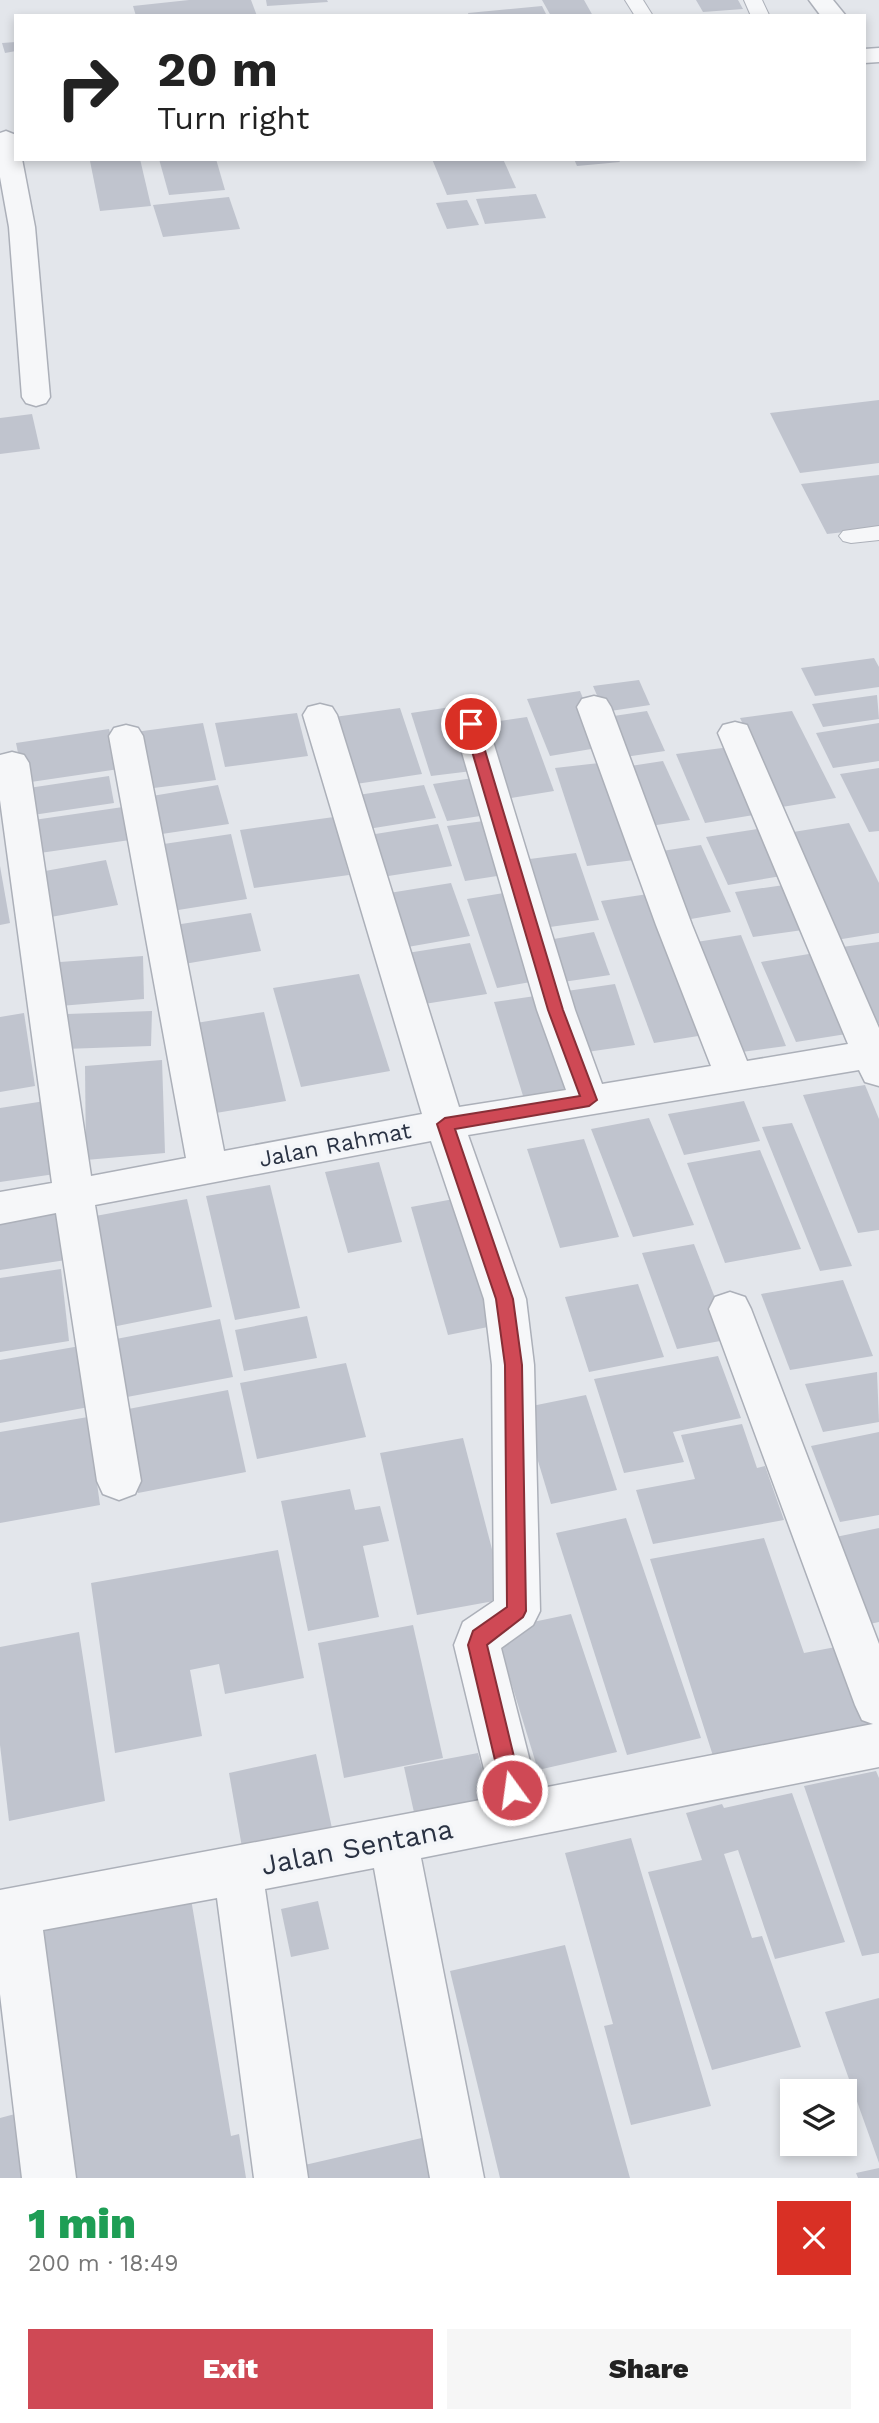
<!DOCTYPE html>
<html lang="en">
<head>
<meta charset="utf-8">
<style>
  body { margin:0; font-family:"Work Sans",sans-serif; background:#f6f6f6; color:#222; height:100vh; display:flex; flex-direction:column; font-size:26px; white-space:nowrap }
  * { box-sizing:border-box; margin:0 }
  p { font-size:23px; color:#767676 }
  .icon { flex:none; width:38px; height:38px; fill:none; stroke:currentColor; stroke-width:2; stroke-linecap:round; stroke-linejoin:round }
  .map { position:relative; height:2178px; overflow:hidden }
  .side { display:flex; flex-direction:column; background:#fff; flex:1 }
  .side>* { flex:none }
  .top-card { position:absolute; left:14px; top:14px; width:852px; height:147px; border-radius:0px; box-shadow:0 4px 10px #0003; background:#fff; color:#222; overflow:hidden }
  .buttons { position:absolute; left:780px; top:2079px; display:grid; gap:14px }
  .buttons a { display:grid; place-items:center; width:77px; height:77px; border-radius:0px; background:#fff; box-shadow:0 4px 10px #0003; font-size:35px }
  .pin { position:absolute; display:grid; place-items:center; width:60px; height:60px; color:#fff; margin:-30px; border:4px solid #fff; border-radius:50%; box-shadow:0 2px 7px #0007 }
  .me { position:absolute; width:77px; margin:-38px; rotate:346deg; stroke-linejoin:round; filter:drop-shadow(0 0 5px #0008) }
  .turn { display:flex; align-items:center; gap:24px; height:147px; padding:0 28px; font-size:32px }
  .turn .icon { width:91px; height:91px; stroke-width:2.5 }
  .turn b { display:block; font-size:49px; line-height:60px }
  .round { display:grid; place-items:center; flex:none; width:74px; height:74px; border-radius:0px; background:#f6f6f6 }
  .overview { display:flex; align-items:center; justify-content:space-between; height:119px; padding:0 28px }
  h1 { font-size:42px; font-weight:800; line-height:52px; color:#1e9e55 }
  .action { display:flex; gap:14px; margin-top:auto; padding:14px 28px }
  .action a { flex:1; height:80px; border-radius:0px; background:#cf4955; color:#fff; font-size:28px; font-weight:800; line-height:80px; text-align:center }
  .action a+a { background:#f6f6f6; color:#222 }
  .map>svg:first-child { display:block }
  .building { fill:#c0c4ce }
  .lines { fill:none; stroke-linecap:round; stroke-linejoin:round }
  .lane-casing { stroke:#acb0b9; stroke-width:2 }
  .street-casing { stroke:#acb0b9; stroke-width:3 }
  .lane { fill:#f6f7f9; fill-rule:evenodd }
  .street { fill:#f6f7f9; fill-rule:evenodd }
  .route { fill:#cf4955; stroke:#872f37; stroke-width:2 }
  .labels { text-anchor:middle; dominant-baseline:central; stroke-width:7; stroke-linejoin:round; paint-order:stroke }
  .street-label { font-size:23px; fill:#2a3243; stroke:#f3f5f8 }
  .near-street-label { font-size:28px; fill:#2a3243; stroke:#f3f5f8 }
</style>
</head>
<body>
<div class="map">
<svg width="879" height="2178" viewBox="0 0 879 2178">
  <rect width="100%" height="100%" fill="#e3e6eb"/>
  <g class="building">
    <path d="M189 0H251L257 16H136L133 6Z"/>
    <path d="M266 0H327L328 2 267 6Z"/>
    <path d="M542 0H584L593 16H551Z"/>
    <path d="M696 0H738L743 9 703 12Z"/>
    <path d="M542 6 547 16H469L468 13Z"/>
    <path d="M16 42V51L5 53 2 43Z"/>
    <path d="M108 159H140L151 206 100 211 90 161Z"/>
    <path d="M159 159H216L225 190 169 195Z"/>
    <path d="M432 159H503L516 188 447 195Z"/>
    <path d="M574 159H618L620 162 577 166Z"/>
    <path d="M536 194 546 218 485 224 476 199Z"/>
    <path d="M229 197 240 229 163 237 153 205Z"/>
    <path d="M467 200 479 225 447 229 436 203Z"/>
    <path d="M879 400V463L800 473 770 413Z"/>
    <path d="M32 414 40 449 0 454V418Z"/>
    <path d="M879 475V528L827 534 801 484Z"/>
    <path d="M874 658 879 667V687L815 696 801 668Z"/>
    <path d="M639 680 650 705 604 712 593 686Z"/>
    <path d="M580 691 603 747 550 756 527 699Z"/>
    <path d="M877 695 879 719 823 727 812 704Z"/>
    <path d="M451 707 472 771 431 776 411 713Z"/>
    <path d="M400 708 422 774 356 784 334 717Z"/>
    <path d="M647 711 665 751 625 757 607 717Z"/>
    <path d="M792 711 836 798 782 807 740 718Z"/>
    <path d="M297 713 308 756 225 767 215 723Z"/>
    <path d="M527 717 554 791 505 799 479 724Z"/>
    <path d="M203 723 216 780 146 789 135 732Z"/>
    <path d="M879 723V761L833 768 816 733Z"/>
    <path d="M109 729 119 769 24 783 16 743Z"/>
    <path d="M730 747 760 814 705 823 676 754Z"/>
    <path d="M663 761 690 820 650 826 624 767Z"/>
    <path d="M608 762 642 859 587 866 555 768Z"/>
    <path d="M879 768V831L869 832 840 774Z"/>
    <path d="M109 776 114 803 26 816 22 789Z"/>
    <path d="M473 778 487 815 447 821 433 784Z"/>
    <path d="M218 785 229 824 155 835 146 797Z"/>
    <path d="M424 785 436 818 368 829 358 795Z"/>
    <path d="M123 807 130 840 33 854 27 821Z"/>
    <path d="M334 817 349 875 254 888 240 830Z"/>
    <path d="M491 820 510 874 465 881 447 826Z"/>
    <path d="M849 823 879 883V933L836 940 787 833Z"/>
    <path d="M438 824 452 866 382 877 369 835Z"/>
    <path d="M764 828 787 875 728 885 706 837Z"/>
    <path d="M231 834 247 899 172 911 157 845Z"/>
    <path d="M701 845 731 912 691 919 662 851Z"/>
    <path d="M576 853 599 920 543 928 522 860Z"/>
    <path d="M106 860 118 905 45 918 34 873Z"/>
    <path d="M0 866 10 923 0 925Z"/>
    <path d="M451 883 470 936 402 948 383 894Z"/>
    <path d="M791 884 810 929 753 937 735 892Z"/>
    <path d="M510 892 542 980 497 988 467 899Z"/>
    <path d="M655 893 711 1034 654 1043 601 901Z"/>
    <path d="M251 913 261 951 184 964 175 925Z"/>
    <path d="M594 932 610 975 563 982 548 940Z"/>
    <path d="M741 935 786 1046 734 1053 690 943Z"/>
    <path d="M879 942V1023L875 1024 842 947Z"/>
    <path d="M470 943 487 994 418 1005 401 954Z"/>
    <path d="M821 952 859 1032 796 1042 761 962Z"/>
    <path d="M143 956 144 999 60 1006V962Z"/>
    <path d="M359 974 390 1071 301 1087 273 988Z"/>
    <path d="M615 984 635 1045 580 1053 560 992Z"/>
    <path d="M542 995 574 1091 524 1099 494 1002Z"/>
    <path d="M152 1011 151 1046 64 1049 67 1014Z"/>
    <path d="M264 1012 286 1101 216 1113 196 1023Z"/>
    <path d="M24 1013 35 1086 0 1092V1017Z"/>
    <path d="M162 1060 165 1153 86 1160 85 1066Z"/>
    <path d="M865 1085 879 1119V1230L858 1233 803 1095Z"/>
    <path d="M45 1101 55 1174 0 1182V1108Z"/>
    <path d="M744 1101 760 1141 684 1155 668 1114Z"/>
    <path d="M649 1118 694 1225 633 1237 591 1129Z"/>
    <path d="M792 1123 852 1266 820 1271 762 1127Z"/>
    <path d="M584 1139 619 1237 560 1248 527 1149Z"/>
    <path d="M760 1150 801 1249 725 1263 687 1163Z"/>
    <path d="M379 1162 402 1242 348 1253 325 1172Z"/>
    <path d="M270 1185 300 1308 235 1320 206 1196Z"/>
    <path d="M459 1198 498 1325 448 1335 411 1207Z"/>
    <path d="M187 1199 212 1307 112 1327 90 1217Z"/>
    <path d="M59 1213 66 1260 0 1270V1223Z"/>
    <path d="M694 1244 731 1339 677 1349 642 1253Z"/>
    <path d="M61 1269 69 1341 0 1352V1278Z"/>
    <path d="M843 1280 873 1356 790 1370 761 1294Z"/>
    <path d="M638 1284 664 1357 589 1372 565 1297Z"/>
    <path d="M307 1316 317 1358 244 1371 235 1330Z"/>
    <path d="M220 1319 233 1377 127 1397 116 1339Z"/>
    <path d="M80 1346 89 1407 0 1423V1360Z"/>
    <path d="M718 1356 741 1418 673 1432 684 1462 624 1473 594 1379Z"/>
    <path d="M346 1363 366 1437 257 1459 240 1383Z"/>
    <path d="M877 1372 879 1422 823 1432 805 1384Z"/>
    <path d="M228 1390 246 1472 138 1493 123 1410Z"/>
    <path d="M586 1395 617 1490 551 1504 522 1408Z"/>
    <path d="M88 1417 100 1505 0 1523V1432Z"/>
    <path d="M742 1424 757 1468 765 1466 784 1520 653 1544 636 1490 695 1479 681 1435Z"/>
    <path d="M879 1432V1515L840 1522 811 1446Z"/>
    <path d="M463 1438 505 1599 417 1615 380 1453Z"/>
    <path d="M350 1489 355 1510 380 1506 389 1541 363 1546 379 1617 308 1631 281 1501Z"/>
    <path d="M626 1518 701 1738 627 1755 556 1533Z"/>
    <path d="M879 1528V1622L860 1626 826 1539Z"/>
    <path d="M764 1538 804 1653 841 1646 871 1727 714 1759 650 1559Z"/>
    <path d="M278 1550 304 1678 225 1694 219 1664 190 1670 202 1736 115 1753 91 1583Z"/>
    <path d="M571 1614 617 1752 538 1770 495 1630Z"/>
    <path d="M413 1625 443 1758 344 1778 318 1643Z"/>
    <path d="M79 1632 105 1801 9 1821 0 1745V1647Z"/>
    <path d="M478 1753 493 1809 417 1826 404 1767Z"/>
    <path d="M316 1754 333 1833 243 1853 229 1773Z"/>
    <path d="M876 1771 879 1778V1953L862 1956 804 1786Z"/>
    <path d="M792 1793 845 1942 775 1959 738 1850 724 1854 752 1938 762 1936 801 2047 712 2070 648 1872 702 1860 686 1813 722 1804 724 1808Z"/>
    <path d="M631 1838 711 2106 631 2125 604 2026 613 2024 565 1853Z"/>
    <path d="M189 1887 231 2136 239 2134 246 2178H64L33 1920Z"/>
    <path d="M318 1901 329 1949 291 1957 281 1909Z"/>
    <path d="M565 1945 630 2178H500L450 1971Z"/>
    <path d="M879 1998V2163L825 2012Z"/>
    <path d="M15 2114 22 2178H0V2118Z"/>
    <path d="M426 2137 435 2178H298L296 2167Z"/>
    <path d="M879 2168V2178H858L856 2173Z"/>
  </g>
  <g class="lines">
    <g class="lane-casing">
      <g id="lane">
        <path d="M625 0H643L653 16H635Z"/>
        <path d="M744 0H762L769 15 751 16Z"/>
        <path d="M879 526V540L851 543 843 541 839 536 843 531Z"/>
      </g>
    </g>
    <g class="street-casing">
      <g id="street">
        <path d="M809 0H833L846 16H821Z"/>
        <path d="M879 48V62L864 63V49Z"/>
        <path d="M6 131 16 135V159H22L35 227 50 397 46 403 36 406 26 403 22 397 9 227 0 177V133Z"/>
        <path d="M594 696 606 699 611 707 692 925 747 1061 848 1044 718 733 723 725 735 722 747 725 879 1028V1086L865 1082 859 1070 468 1135 526 1299 534 1365 540 1611 533 1625 501 1648 537 1789 873 1724 862 1720 855 1705 709 1309 715 1297 730 1292 745 1297 751 1309 879 1644V1767L421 1858 484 2178H430L374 1868 265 1889 308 2178H254L217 1898 43 1930 76 2178H22L0 1994V1890L491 1798 454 1645 463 1622 494 1601 492 1365 484 1299 431 1141 95 1205 141 1481 135 1494 119 1500 103 1494 97 1481 56 1213 0 1224V1192L52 1183 0 800V755L12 752 24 755 29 763 91 1176 186 1158 109 736 114 728 126 725 138 728 143 736 224 1151 422 1114 303 715 308 707 320 704 332 707 337 715 459 1107 566 1090 537 1010 454 725 459 717 471 714 483 717 488 725 575 1010 602 1084 711 1066 656 925 577 707 582 699Z"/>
      </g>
    </g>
    <use href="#lane" class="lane"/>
    <use href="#street" class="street"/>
  </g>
  <path class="route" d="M471 720 477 724 563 1010 597 1100 589 1106 455 1129 513 1299 522 1365 526 1611 523 1617 487 1645 522 1790 519 1796 512 1799 505 1796 502 1790 468 1645 473 1631 507 1607 505 1365 496 1299 437 1124 445 1118 580 1096 548 1010 464 724Z"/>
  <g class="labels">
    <g class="street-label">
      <text transform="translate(335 1145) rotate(-11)">Jalan Rahmat</text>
    </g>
    <g class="near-street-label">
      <text transform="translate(357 1847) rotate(-11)">Jalan Sentana</text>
    </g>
  </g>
</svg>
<div class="buttons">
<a><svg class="icon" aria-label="layers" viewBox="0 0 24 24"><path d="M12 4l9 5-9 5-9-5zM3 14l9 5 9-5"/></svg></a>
</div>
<div class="pin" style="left:471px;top:724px;background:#d93025"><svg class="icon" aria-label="arrive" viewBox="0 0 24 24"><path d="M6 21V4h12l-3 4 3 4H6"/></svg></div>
<svg class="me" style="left:512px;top:1790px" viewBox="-20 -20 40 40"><circle r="17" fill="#cf4955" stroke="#fff" stroke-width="3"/><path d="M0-11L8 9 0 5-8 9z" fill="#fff"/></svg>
<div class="top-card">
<div class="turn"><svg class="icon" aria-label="right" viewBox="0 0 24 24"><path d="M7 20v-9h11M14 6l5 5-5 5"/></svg><div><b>20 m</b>Turn right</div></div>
</div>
</div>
<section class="side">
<div class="overview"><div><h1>1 min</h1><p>200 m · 18:49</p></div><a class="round" style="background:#d93025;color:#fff"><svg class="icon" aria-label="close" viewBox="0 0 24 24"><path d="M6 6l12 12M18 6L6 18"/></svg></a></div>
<div class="action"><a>Exit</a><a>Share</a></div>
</section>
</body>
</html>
